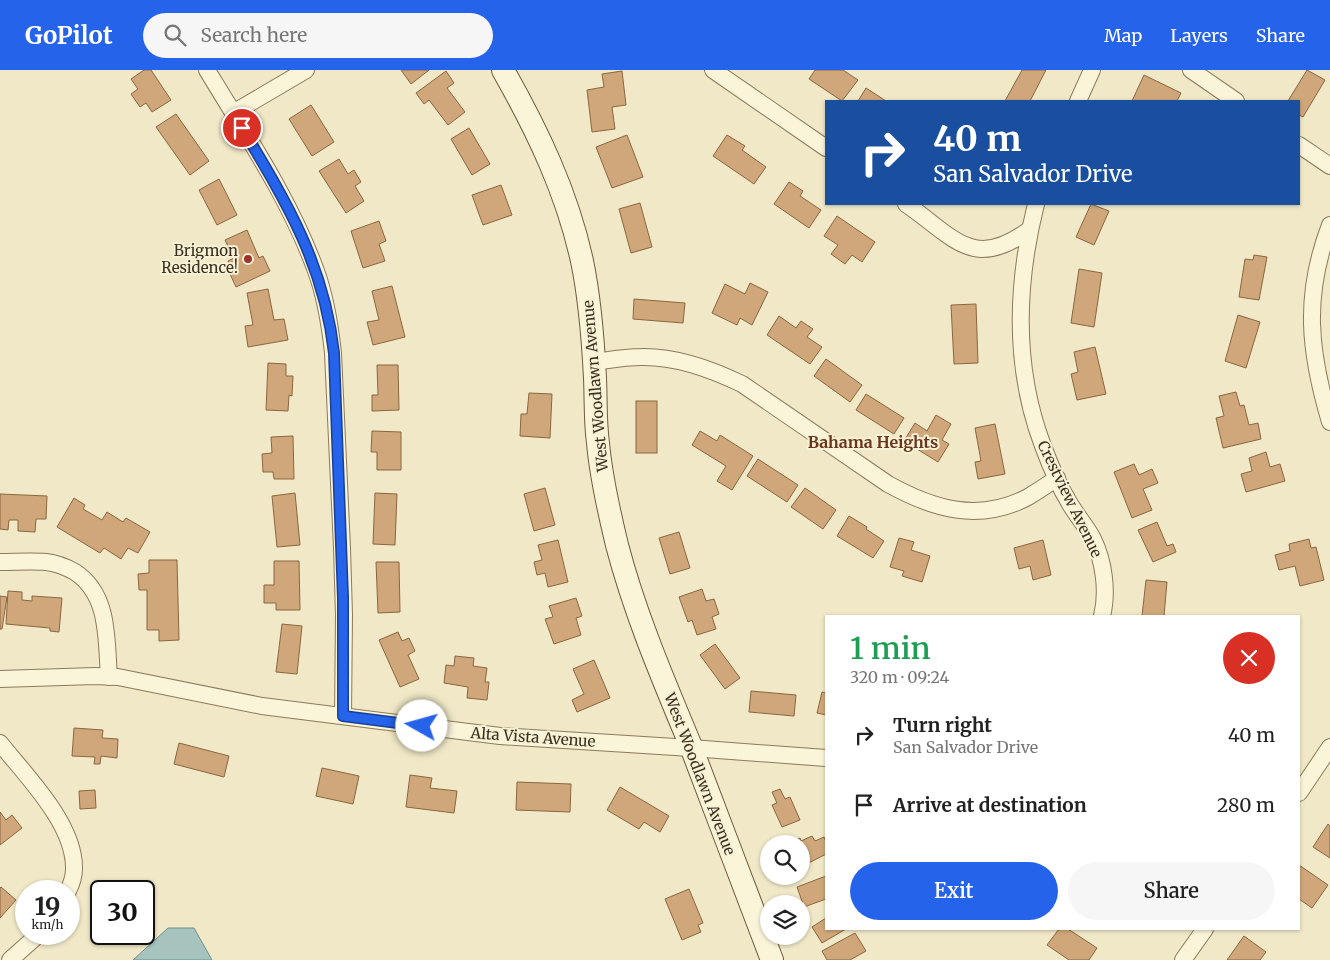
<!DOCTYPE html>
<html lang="en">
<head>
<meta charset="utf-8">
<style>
  body { margin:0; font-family:Merriweather,serif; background:#f6f6f6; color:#222; height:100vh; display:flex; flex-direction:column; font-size:19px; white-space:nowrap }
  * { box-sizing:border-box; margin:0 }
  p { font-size:16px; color:#767676 }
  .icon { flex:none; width:28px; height:28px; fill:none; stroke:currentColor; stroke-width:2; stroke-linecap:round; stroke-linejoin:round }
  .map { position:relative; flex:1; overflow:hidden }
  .details { position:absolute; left:825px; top:545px; width:475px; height:315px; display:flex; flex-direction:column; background:#fff; border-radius:0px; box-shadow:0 1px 4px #0004 }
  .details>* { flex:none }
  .banner { position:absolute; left:825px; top:30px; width:475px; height:105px; border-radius:0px; box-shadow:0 1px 4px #0004; background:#1a4fa0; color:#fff; overflow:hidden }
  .buttons { position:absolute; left:760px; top:765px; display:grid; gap:10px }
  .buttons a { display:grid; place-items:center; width:50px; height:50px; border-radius:50%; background:#fff; box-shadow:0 1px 4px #0004; font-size:25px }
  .speed { position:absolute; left:15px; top:810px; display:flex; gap:10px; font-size:25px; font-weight:700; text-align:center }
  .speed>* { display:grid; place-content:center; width:65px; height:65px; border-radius:50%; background:#fff; box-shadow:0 1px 4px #0004; line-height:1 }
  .speed small { font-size:12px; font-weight:400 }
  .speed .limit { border:2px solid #111; border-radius:8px; background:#fff; color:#111 }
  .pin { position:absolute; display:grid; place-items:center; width:42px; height:42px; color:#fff; margin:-21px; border:2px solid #fff; border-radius:50%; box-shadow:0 1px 5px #0007 }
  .me { position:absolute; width:55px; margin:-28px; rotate:277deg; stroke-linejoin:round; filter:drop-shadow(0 0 4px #0008) }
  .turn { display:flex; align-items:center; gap:18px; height:105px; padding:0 25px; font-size:22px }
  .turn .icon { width:65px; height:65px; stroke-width:2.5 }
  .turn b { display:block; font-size:35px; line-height:42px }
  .round { display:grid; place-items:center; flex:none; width:52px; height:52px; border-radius:26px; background:#f6f6f6 }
  .overview { display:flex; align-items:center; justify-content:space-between; height:85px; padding:0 25px }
  h1 { font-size:30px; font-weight:600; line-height:38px; color:#1e9e55 }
  .cta { display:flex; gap:10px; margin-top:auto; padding:10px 25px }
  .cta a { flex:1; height:58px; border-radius:30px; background:#2563eb; color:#fff; font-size:20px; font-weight:600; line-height:58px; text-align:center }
  .cta a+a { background:#f6f6f6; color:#222 }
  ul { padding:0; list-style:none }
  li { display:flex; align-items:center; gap:15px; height:70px; padding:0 25px }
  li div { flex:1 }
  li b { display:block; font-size:19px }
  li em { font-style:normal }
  header { display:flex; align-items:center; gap:30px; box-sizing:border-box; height:70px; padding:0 25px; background:#2563eb; color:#fff }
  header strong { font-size:24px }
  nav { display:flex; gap:28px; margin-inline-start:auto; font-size:18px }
  .search { width:350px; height:45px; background:#f6f6f6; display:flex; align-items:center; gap:12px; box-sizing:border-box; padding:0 18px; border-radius:28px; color:#767676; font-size:19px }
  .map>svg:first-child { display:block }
  .water { fill:#a7c3be; stroke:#6d928d }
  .building { fill:#cfa77a; stroke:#8b6640 }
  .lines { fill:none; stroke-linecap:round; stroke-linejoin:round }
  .street-casing { stroke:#8c7a5b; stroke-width:18 }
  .secondary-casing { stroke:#6d5b3e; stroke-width:24 }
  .street { stroke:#faf4d9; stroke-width:16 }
  .secondary { stroke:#faf4d9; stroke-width:22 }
  .route-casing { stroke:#184099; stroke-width:12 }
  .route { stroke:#2563eb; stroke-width:9 }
  .poi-dot { fill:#9c3529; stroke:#f7f1d5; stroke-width:2 }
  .labels { text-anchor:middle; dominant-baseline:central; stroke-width:4; stroke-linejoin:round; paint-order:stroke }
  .poi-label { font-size:15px; fill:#3b301f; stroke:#f7f1d5; text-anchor:end }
  .street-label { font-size:15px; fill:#3b301f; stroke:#f7f1d5 }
  .neighbourhood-label { font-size:16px; font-weight:bold; fill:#69361d; stroke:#f7f1d5 }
</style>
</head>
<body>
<header>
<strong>GoPilot</strong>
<div class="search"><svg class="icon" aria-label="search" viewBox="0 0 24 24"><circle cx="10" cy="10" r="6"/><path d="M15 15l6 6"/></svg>Search here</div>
<nav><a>Map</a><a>Layers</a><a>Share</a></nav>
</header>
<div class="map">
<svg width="1330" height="890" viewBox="0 0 1330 890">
  <rect width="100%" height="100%" fill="#f0e8c6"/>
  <path class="water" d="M168 858H194L212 890H133Z"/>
  <g class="building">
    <path d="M144 0H151L171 30 152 42 146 33 140 37 131 24 138 19 131 9Z"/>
    <path d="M401 0H429L411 14Z"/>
    <path d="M815 0H843L858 10 842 31 809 9Z"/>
    <path d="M1022 0H1046L1030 31H1005Z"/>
    <path d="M1307 0 1325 10 1303 47 1299 45V31H1288Z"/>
    <path d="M446 1 454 13 447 18 465 42 448 55 429 30 424 34 416 23Z"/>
    <path d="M622 1 626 35 612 37 615 59 592 62 587 20 604 17 602 4Z"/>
    <path d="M1144 5 1181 23 1177 31H1132Z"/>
    <path d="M866 18 886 31H858Z"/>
    <path d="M311 35 334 72 312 86 289 49Z"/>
    <path d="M176 44 209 91 190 105 156 57Z"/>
    <path d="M469 58 490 94 472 105 451 69Z"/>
    <path d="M627 65 643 107 612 118 596 77Z"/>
    <path d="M727 65 745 76 742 80 766 97 754 114 713 86Z"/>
    <path d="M339 89 348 104 354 100 361 112 355 116 364 131 346 143 319 101Z"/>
    <path d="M219 109 237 145 217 155 199 120Z"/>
    <path d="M789 112 803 121 800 126 821 140 809 158 774 134Z"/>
    <path d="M501 115 512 145 483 155 472 125Z"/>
    <path d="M640 133 652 177 631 183 619 139Z"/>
    <path d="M1091 134 1109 141 1094 175 1076 167Z"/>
    <path d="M837 146 875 172 862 192 852 185 845 194 831 184 838 175 824 166Z"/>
    <path d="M379 151 386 171 379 174 385 191 363 198 351 161Z"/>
    <path d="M247 160 259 188 263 186 270 201 236 217 230 204 234 202 228 191 234 188 225 170Z"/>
    <path d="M1254 185 1267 187 1259 230 1239 227 1245 189 1253 190Z"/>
    <path d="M1079 199 1102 203 1094 257 1071 253Z"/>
    <path d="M750 213 768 222 752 255 740 248 737 255 712 243 725 214 745 224Z"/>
    <path d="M392 216 405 267 373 275 367 252 379 250 372 221Z"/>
    <path d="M268 219 274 250 284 249 288 270 248 277 245 256 253 255 247 223Z"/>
    <path d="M634 229 685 233 683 253 633 249Z"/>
    <path d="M976 234 978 293 954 294 951 235Z"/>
    <path d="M1238 245 1260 252 1246 298 1225 291Z"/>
    <path d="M779 246 796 258 801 251 813 259 807 267 822 277 810 294 767 265Z"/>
    <path d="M1095 277 1106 324 1077 330 1071 304 1078 302 1074 282Z"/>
    <path d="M826 289 862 315 850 332 814 306Z"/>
    <path d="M268 293 286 294V306H293L292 326 289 325 288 341 266 340Z"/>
    <path d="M377 295H398L399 340 372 341V325H378Z"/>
    <path d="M1236 322 1240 336 1244 335 1249 355 1258 353 1261 369 1223 378 1216 348 1224 346 1219 326Z"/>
    <path d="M529 323 552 324 550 368 520 366 521 344H527Z"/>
    <path d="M866 324 904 348 894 364 856 340Z"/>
    <rect x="636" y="331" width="21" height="52"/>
    <path d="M936 345 951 354 942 370 949 374 938 392 904 371 915 353 927 361Z"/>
    <path d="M995 354 1005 404 978 409 975 392 981 391 975 358Z"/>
    <path d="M372 361 401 362V400H377V382H371Z"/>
    <path d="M700 361 717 371 720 365 753 386 732 420 717 411 726 396 692 375Z"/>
    <path d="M293 366 294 409H274L273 402H263L262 384 272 383 271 367Z"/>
    <path d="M1266 382 1270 397 1280 394 1285 411 1246 422 1241 404 1252 401 1249 388Z"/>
    <path d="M758 389 798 415 787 432 747 406Z"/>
    <path d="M1134 394 1139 405 1152 399 1158 413 1143 419 1152 440 1132 448 1114 402Z"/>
    <path d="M545 418 555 455 534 461 524 424Z"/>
    <path d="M805 418 836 440 823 459 791 437Z"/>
    <path d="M295 423 300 475 277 477 272 426Z"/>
    <path d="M375 423 397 424 395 475 373 474Z"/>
    <path d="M0 424 47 426 46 449H36L35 462 18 461V450H9L8 460 0 459Z"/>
    <path d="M74 428 85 435 83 439 102 450 107 442 123 452 126 448 150 462 138 483 128 478 121 489 104 478 100 483 57 457Z"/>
    <path d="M849 446 867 457 866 459 884 471 873 488 837 466Z"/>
    <path d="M1157 452 1167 476 1173 474 1176 482 1153 492 1138 460Z"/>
    <path d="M679 462 690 498 670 504 659 468Z"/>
    <path d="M899 468 914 472 911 480 930 486 922 512 902 506 904 501 890 497Z"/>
    <path d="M1309 469 1311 478 1316 477 1324 510 1300 516 1295 496 1279 500 1275 485 1290 481 1289 474Z"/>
    <path d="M558 470 568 512 548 517 545 503 537 505 534 492 542 490 538 475Z"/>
    <path d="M1043 470 1051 505 1033 510 1030 496 1019 499 1014 478Z"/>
    <path d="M149 490H177L179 570 159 571V560H147V520H139L138 504 149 503Z"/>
    <path d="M274 491H299L300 540H276V533H264V515H274Z"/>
    <path d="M376 492H399L400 542 378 543Z"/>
    <path d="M1146 510 1167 512 1164 546H1142Z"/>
    <path d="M702 519 706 531 714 529 719 544 712 547 716 559 697 565 692 550 688 552 679 527Z"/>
    <path d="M8 521 22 522V530L32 531V526L62 528 59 562 50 561V558L6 554Z"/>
    <path d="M0 526 7 527 2 559H0Z"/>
    <path d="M576 528 582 546 576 548 581 565 554 574 545 549 553 547 549 536Z"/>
    <path d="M282 554 302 556 297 604 276 602Z"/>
    <path d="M398 562 402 571 409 568 415 581 408 585 419 609 400 617 379 570Z"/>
    <path d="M715 574 740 608 725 619 700 585Z"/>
    <path d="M455 586 474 588 473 596 487 598 485 612H489L487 630 467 628 468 617 444 613 446 595 454 596Z"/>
    <path d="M594 590 610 628 577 642 572 630 584 624 573 599Z"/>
    <path d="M751 621 796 625 794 646 749 642Z"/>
    <path d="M822 622 826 623V645L817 643Z"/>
    <path d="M74 658 103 660 102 668 118 669 117 688 101 686 100 694H94L95 687 72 686Z"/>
    <path d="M179 673 229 686 224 707 174 694Z"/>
    <path d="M322 698 359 706 353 734 316 726Z"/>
    <path d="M410 705 432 708 430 718 457 721 454 743 406 737Z"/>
    <path d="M517 712 571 714 570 742 516 740Z"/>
    <path d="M620 717 669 746 660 762 644 752 639 759 607 740Z"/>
    <path d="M780 719 785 729 790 727 800 750 782 757 772 735 777 733 772 722Z"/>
    <path d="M95 720 96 738 80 739 79 721Z"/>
    <path d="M0 742 6 750 12 745 22 758 0 775Z"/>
    <path d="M1328 754 1330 756V788L1313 777Z"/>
    <path d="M812 766 815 771 824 767 826 772V784L801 797V774H789L800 768 801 771Z"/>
    <path d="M1299 795 1328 815 1312 838 1299 829Z"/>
    <path d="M826 806V829L804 837 797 817Z"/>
    <path d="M1 817 16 830 0 848V818Z"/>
    <path d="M689 819 703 853 698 855 701 862 682 870 665 829Z"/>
    <path d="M826 848V859H846L822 873 812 857Z"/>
    <path d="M1059 859H1068L1097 878 1089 890H1069L1047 875Z"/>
    <path d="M855 863 866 881 850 890H827L822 881Z"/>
    <path d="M1244 866 1266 882 1260 890H1227Z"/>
  </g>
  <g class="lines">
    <g class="street-casing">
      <g id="street">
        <path d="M207 0C246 65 290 129 316 201 326 228 330 255 333 283L342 478 344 545 343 646"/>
        <path d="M713 0 826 78"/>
        <path d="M1191 0 1236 31"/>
        <path d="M1078 31 1092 0"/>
        <path d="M233 43 306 0"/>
        <path d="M1299 75 1330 96"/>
        <path d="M906 134C952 165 973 203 1030 159"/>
        <path d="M1036 134C1016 214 1013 297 1043 376 1050 395 1059 416 1070 434 1077 446 1087 457 1093 469 1104 491 1108 522 1102 546"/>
        <path d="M1330 155C1303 226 1309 281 1330 352"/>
        <path d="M594 292C609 290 625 287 641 287 676 286 711 299 742 314L888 414C933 439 979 453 1028 427 1038 421 1047 415 1057 408"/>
        <path d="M0 492C15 492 31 491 46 492 56 493 66 497 75 502 110 525 106 570 109 607"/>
        <path d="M0 609 95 606 118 607 262 636 500 666 691 678 826 688"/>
        <path d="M0 673C26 706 75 754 74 799 74 806 71 815 68 821"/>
        <path d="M1299 723 1330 677"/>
        <path d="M10 890 39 864"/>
        <path d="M1183 890 1205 859"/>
      </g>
    </g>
    <g class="secondary-casing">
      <path id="secondary" d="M503 0C537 60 567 122 582 191 590 229 593 269 595 308 596 330 595 351 598 373 601 407 609 442 617 475 635 544 663 609 690 674 718 746 744 818 772 890"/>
    </g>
    <use href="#street" class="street"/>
    <use href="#secondary" class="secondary"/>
  </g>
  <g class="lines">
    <g class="route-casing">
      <path id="route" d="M242 58C287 133 324 194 334 283L343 528V646L422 656"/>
    </g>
    <use href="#route" class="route"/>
  </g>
  <circle class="poi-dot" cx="248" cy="189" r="5"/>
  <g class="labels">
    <g class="poi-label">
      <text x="238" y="180">Brigmon<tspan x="238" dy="17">Residence!</tspan></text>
    </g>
    <g class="street-label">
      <text transform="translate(595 316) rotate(-95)">West Woodlawn Avenue</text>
      <text transform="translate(1070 429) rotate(64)">Crestview Avenue</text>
      <text transform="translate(533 667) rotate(4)">Alta Vista Avenue</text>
      <text transform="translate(700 704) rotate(69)">West Woodlawn Avenue</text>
    </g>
    <g class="neighbourhood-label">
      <text x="873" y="372">Bahama Heights</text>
    </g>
  </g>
</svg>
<div class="buttons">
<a><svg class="icon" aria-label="search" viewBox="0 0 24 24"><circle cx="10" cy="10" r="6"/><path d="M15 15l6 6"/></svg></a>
<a><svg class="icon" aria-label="layers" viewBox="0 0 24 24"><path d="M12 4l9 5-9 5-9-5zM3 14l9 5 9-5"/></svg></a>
</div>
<div class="speed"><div>19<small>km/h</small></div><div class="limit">30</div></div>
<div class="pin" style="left:242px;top:58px;background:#d93025"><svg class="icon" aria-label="arrive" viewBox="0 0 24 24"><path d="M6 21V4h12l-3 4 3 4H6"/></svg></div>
<svg class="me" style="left:422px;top:656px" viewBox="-20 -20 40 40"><circle r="19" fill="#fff"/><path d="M0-13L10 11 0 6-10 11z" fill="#2563eb"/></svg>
<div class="banner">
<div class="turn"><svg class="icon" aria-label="right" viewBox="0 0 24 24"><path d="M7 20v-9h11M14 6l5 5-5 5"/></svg><div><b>40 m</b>San Salvador Drive</div></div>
</div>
<section class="details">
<div class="overview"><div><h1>1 min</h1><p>320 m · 09:24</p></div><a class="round" style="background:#d93025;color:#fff"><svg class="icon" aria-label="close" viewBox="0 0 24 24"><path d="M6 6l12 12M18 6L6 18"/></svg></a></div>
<ul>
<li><svg class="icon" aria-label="right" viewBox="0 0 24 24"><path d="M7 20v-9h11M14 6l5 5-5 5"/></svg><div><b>Turn right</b><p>San Salvador Drive</p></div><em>40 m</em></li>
<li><svg class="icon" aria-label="arrive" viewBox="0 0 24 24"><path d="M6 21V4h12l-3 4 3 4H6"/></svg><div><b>Arrive at destination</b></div><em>280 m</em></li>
</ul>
<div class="cta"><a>Exit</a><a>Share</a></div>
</section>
</div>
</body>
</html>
